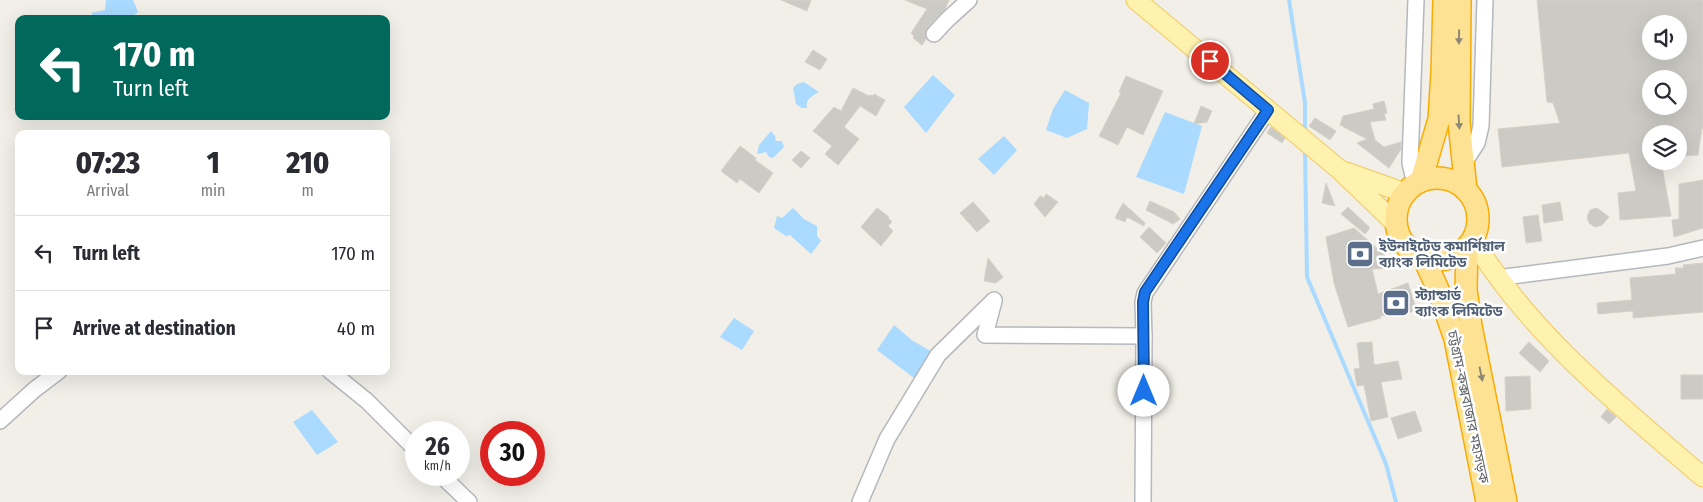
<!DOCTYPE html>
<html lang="en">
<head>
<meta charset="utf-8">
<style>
  body { margin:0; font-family:"Fira Sans Condensed","Noto Sans Bengali",sans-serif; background:#f2f2f3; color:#2b2b33; height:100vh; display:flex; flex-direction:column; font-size:19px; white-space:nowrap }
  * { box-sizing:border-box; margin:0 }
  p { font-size:16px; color:#7c7c81 }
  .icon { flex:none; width:28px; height:28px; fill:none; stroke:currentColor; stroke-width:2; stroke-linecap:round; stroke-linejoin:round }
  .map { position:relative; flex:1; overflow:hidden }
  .side { position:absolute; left:15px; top:130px; width:375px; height:245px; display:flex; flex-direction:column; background:#fff; border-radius:10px; box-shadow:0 5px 20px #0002 }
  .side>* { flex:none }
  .top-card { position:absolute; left:15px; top:15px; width:375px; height:105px; border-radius:10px; box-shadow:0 5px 20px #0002; background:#00695c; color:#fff; overflow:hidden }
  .fabs { position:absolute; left:1642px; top:15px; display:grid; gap:10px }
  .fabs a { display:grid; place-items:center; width:45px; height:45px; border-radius:50%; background:#fff; box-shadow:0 5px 20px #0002; font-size:25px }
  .speed { position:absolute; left:405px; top:421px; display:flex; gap:10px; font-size:25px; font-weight:700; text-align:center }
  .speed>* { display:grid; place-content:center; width:65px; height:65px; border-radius:50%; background:#fff; box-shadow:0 5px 20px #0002; line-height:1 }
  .speed small { font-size:12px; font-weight:400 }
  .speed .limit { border:8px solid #d22; background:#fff; color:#111 }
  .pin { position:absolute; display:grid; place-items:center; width:42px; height:42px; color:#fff; margin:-21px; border:2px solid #fff; border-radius:50%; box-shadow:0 1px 5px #0007 }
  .me { position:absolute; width:55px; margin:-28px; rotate:0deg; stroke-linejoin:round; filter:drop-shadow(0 0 4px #0008) }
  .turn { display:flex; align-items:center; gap:18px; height:105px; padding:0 15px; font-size:22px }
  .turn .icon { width:65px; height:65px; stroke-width:2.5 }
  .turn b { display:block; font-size:35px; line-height:42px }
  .eta { display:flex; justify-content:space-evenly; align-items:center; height:85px; text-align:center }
  .eta b { font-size:30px; font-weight:800; line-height:35px }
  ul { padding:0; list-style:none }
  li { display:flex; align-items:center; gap:15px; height:75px; padding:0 15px; border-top:1px solid #e1e1e2 }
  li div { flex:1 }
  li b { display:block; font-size:19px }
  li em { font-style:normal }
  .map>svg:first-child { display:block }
  .water { fill:#aadaff }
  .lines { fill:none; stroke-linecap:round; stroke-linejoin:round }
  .stream { stroke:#aadaff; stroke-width:4 }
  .building { fill:#cccac5; stroke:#d6d1c6; fill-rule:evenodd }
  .minor-casing { stroke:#b5b8bc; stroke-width:18 }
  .major-casing { stroke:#f2c960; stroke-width:21 }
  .highway-casing { stroke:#f9ab00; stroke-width:24 }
  .minor { stroke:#fff; stroke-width:15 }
  .major { stroke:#fff2af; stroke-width:19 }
  .highway { stroke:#fde293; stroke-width:21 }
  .oneway { fill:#8e8975 }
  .route-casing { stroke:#114b97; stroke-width:12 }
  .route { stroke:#1a73e8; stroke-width:9 }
  .labels { text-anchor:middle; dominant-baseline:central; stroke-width:5; stroke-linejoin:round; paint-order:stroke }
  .service-label { font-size:14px; font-weight:bold; fill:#4e5e75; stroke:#fff; text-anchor:start }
  .street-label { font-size:14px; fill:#5f6368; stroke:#fff }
</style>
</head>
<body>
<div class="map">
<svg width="1703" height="502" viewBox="0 0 1703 502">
  <rect width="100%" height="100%" fill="#f1efe8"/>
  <g class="water">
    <path d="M106 0H133L138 12 129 19H94L91 13 105 10Z"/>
    <path d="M933 75 955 95 926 133 904 107Z"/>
    <path d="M804 82 819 92C812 96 805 99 807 108H802L796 104 793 88 797 84Z"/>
    <path d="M1065 90 1089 103 1087 129 1067 138 1046 130 1053 109Z"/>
    <path d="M1165 112 1202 126 1184 194 1136 177Z"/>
    <path d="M771 131 775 136 776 141H782L784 147 773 158 769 157 766 152 757 154 759 145Z"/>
    <path d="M1004 136 1017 150 994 175 978 159Z"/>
    <path d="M793 208 804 219 817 226V236L821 241 811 254 790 235 786 236 774 228 777 216 782 218Z"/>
    <path d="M734 318 754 331 742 350 720 337Z"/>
    <path d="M894 325 913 341 934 353 918 381 877 350Z"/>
    <path d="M312 410 338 442 317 455 293 422Z"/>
  </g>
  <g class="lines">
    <g class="stream">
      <path d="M1289 0 1305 103V132"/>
      <path d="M1305 149 1307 277 1386 464 1396 502"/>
    </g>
  </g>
  <g class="building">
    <path d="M781 0H811L807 11Z"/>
    <path d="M905 0H949L945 9 927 28 925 32 926 39 922 45 913 38 914 36 911 33 927 9Z"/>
    <path d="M1537 0H1703V129L1702 128 1698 155 1679 156V134H1651V161H1661L1671 216 1620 220 1618 193 1636 191 1629 153 1502 167 1498 129 1560 123 1553 103 1547 102ZM1651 24H1679V51H1651ZM1651 79H1679V106H1651Z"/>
    <path d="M813 50 827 59 820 70 805 62Z"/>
    <path d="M1126 76 1163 91 1143 135 1127 127 1118 145 1099 136 1121 93 1119 92Z"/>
    <path d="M853 88 869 96 870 95 873 96 874 94 885 100 876 116 860 106 844 127 859 139 838 165 825 154 832 146 813 131 834 107 841 111Z"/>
    <path d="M1384 101 1387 113 1384 114 1386 120 1370 122 1375 140 1384 147 1401 142V149L1389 168 1357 143 1367 139 1340 125 1343 116 1374 109 1373 104Z"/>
    <path d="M1201 106 1212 111 1207 122 1194 124Z"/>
    <path d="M1315 118 1336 131 1330 140 1309 126Z"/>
    <path d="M1271 127 1285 138 1282 143 1267 133Z"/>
    <path d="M740 146 756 158 755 160 773 173 759 193 740 179 737 183 721 171Z"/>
    <path d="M801 151 810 158 801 168 792 160Z"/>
    <path d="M1703 180V228L1674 237 1672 220 1679 219V184Z"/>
    <path d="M1326 183 1335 206 1322 203Z"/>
    <path d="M1046 194 1058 202 1045 217 1034 204 1040 196 1044 198Z"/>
    <path d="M1150 201 1174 212 1180 219 1173 224 1146 210Z"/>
    <path d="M973 202 990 221 977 232 960 213Z"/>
    <path d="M1560 202 1563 220 1544 223 1542 205Z"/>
    <path d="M1123 203 1145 223 1144 226 1127 217 1125 222 1115 218Z"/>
    <path d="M1348 207 1370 228 1365 234 1341 214Z"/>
    <path d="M877 208 889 217 888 218 892 222 888 226 893 231 881 246 861 227Z"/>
    <path d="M1597 208 1609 217 1602 225 1595 227 1589 223 1587 217 1590 210Z"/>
    <path d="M1538 215 1542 241 1526 243 1523 217Z"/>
    <path d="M1149 227 1166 243 1157 253 1140 237Z"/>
    <path d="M1354 228 1388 258 1394 256 1399 268 1372 269 1378 294 1408 283 1417 311 1380 316 1381 318 1348 327 1334 283 1326 237Z"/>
    <path d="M988 258 1003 277 996 283 984 281Z"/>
    <path d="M1703 263V312L1633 318V311L1598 314 1597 303 1632 300 1630 278 1676 274 1675 268H1684L1683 265Z"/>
    <path d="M1372 342 1374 365 1398 361 1402 379 1381 382 1388 417 1371 421 1364 385 1357 386 1354 369 1360 368 1357 343Z"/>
    <path d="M1529 342 1549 361 1540 372 1519 353Z"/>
    <rect x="1681" y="375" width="22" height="24"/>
    <path d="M1530 376 1531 409 1506 411 1505 377Z"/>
    <path d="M1607 409 1616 417 1609 424 1601 417Z"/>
    <path d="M1415 411 1422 431 1398 439 1391 418Z"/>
  </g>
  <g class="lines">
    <g class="minor-casing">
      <g id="minor">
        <path d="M934 34 947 20 969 0"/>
        <path d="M1464 163 1477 143 1481 126 1485 0"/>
        <path d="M1415 184 1410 163 1416 0"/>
        <path d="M1497 278 1668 256 1703 248"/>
        <path d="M994 301 985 335 1144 336"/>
        <path d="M330 371 367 401 416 450"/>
        <path d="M0 421 34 390 59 371"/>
        <path d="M441 475 469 502"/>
        <path d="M860 502 887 439 938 355 994 300"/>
        <path d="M1143 502 1144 336 1143 302 1145 293 1268 110"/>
      </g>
    </g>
    <g class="major-casing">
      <g id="major">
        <path d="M1136 0 1340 170 1397 225"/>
        <path d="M1346 172 1405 193"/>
        <path d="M1473 240C1531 335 1620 406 1703 477"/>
      </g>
    </g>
    <g class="highway-casing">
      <g id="highway">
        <path d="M1460 0 1459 122 1466 190"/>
        <circle cx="1437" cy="219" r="41"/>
        <path d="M1421 181 1439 119 1442 73 1444 0"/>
        <path d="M1467 247 1466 289 1471 326 1506 502"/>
        <path d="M1423 257 1437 287 1455 339 1487 502"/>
      </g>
    </g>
    <use href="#minor" class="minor"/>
    <use href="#major" class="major"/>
    <use href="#highway" class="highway"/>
  </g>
  <defs><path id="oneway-solid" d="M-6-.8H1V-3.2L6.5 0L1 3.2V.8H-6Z" transform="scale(1.25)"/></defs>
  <g class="oneway">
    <use href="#oneway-solid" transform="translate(1459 37) rotate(91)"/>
    <use href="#oneway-solid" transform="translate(1459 122) rotate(86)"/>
    <use href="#oneway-solid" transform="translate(1481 374) rotate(78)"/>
  </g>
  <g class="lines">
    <g class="route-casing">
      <path id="route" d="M1144 391 1143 302 1145 292 1268 110 1210 61"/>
    </g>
    <use href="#route" class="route"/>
  </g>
  <defs>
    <g id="bank-square" transform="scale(1.4375)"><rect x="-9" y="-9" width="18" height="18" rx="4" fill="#5c6f8a" stroke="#fff"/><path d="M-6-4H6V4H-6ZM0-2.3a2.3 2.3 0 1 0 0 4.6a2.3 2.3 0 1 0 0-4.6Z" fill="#fff"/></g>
  </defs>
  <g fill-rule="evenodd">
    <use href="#bank-square" x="1360" y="254"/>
    <use href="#bank-square" x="1396" y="303"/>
  </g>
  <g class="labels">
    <g class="service-label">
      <text x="1379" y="246">ইউনাইটেড কমার্শিয়াল<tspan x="1379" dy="16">ব্যাংক লিমিটেড</tspan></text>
      <text x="1415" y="295">স্ট্যান্ডার্ড<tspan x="1415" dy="16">ব্যাংক লিমিটেড</tspan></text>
    </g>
    <g class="street-label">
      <text transform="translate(1468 407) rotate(78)">চট্টগ্রাম-কক্সবাজার মহাসড়ক</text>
    </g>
  </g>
</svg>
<div class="fabs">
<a><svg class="icon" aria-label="sound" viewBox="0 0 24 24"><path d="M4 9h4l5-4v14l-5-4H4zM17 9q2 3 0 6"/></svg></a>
<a><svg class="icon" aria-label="search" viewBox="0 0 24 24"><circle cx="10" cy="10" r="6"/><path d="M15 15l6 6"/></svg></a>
<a><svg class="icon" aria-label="layers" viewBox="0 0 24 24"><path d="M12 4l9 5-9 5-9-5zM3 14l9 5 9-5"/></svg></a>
</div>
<div class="speed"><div>26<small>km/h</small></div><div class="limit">30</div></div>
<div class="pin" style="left:1210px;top:61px;background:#d93025"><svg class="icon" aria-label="arrive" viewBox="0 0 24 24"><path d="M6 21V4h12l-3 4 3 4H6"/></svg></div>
<svg class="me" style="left:1144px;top:391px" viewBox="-20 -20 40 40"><circle r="19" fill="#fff"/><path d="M0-13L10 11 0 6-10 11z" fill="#1a73e8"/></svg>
<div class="top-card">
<div class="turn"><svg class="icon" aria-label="left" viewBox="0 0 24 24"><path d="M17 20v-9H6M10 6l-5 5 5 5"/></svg><div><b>170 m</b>Turn left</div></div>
</div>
<section class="side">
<div class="eta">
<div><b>07:23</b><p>Arrival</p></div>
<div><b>1</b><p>min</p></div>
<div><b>210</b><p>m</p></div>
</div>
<ul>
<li><svg class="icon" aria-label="left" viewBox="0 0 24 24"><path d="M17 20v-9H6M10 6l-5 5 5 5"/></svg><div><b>Turn left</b></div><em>170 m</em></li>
<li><svg class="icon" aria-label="arrive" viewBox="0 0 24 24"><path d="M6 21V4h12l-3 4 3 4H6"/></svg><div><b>Arrive at destination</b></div><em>40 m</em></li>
</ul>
</section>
</div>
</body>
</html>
